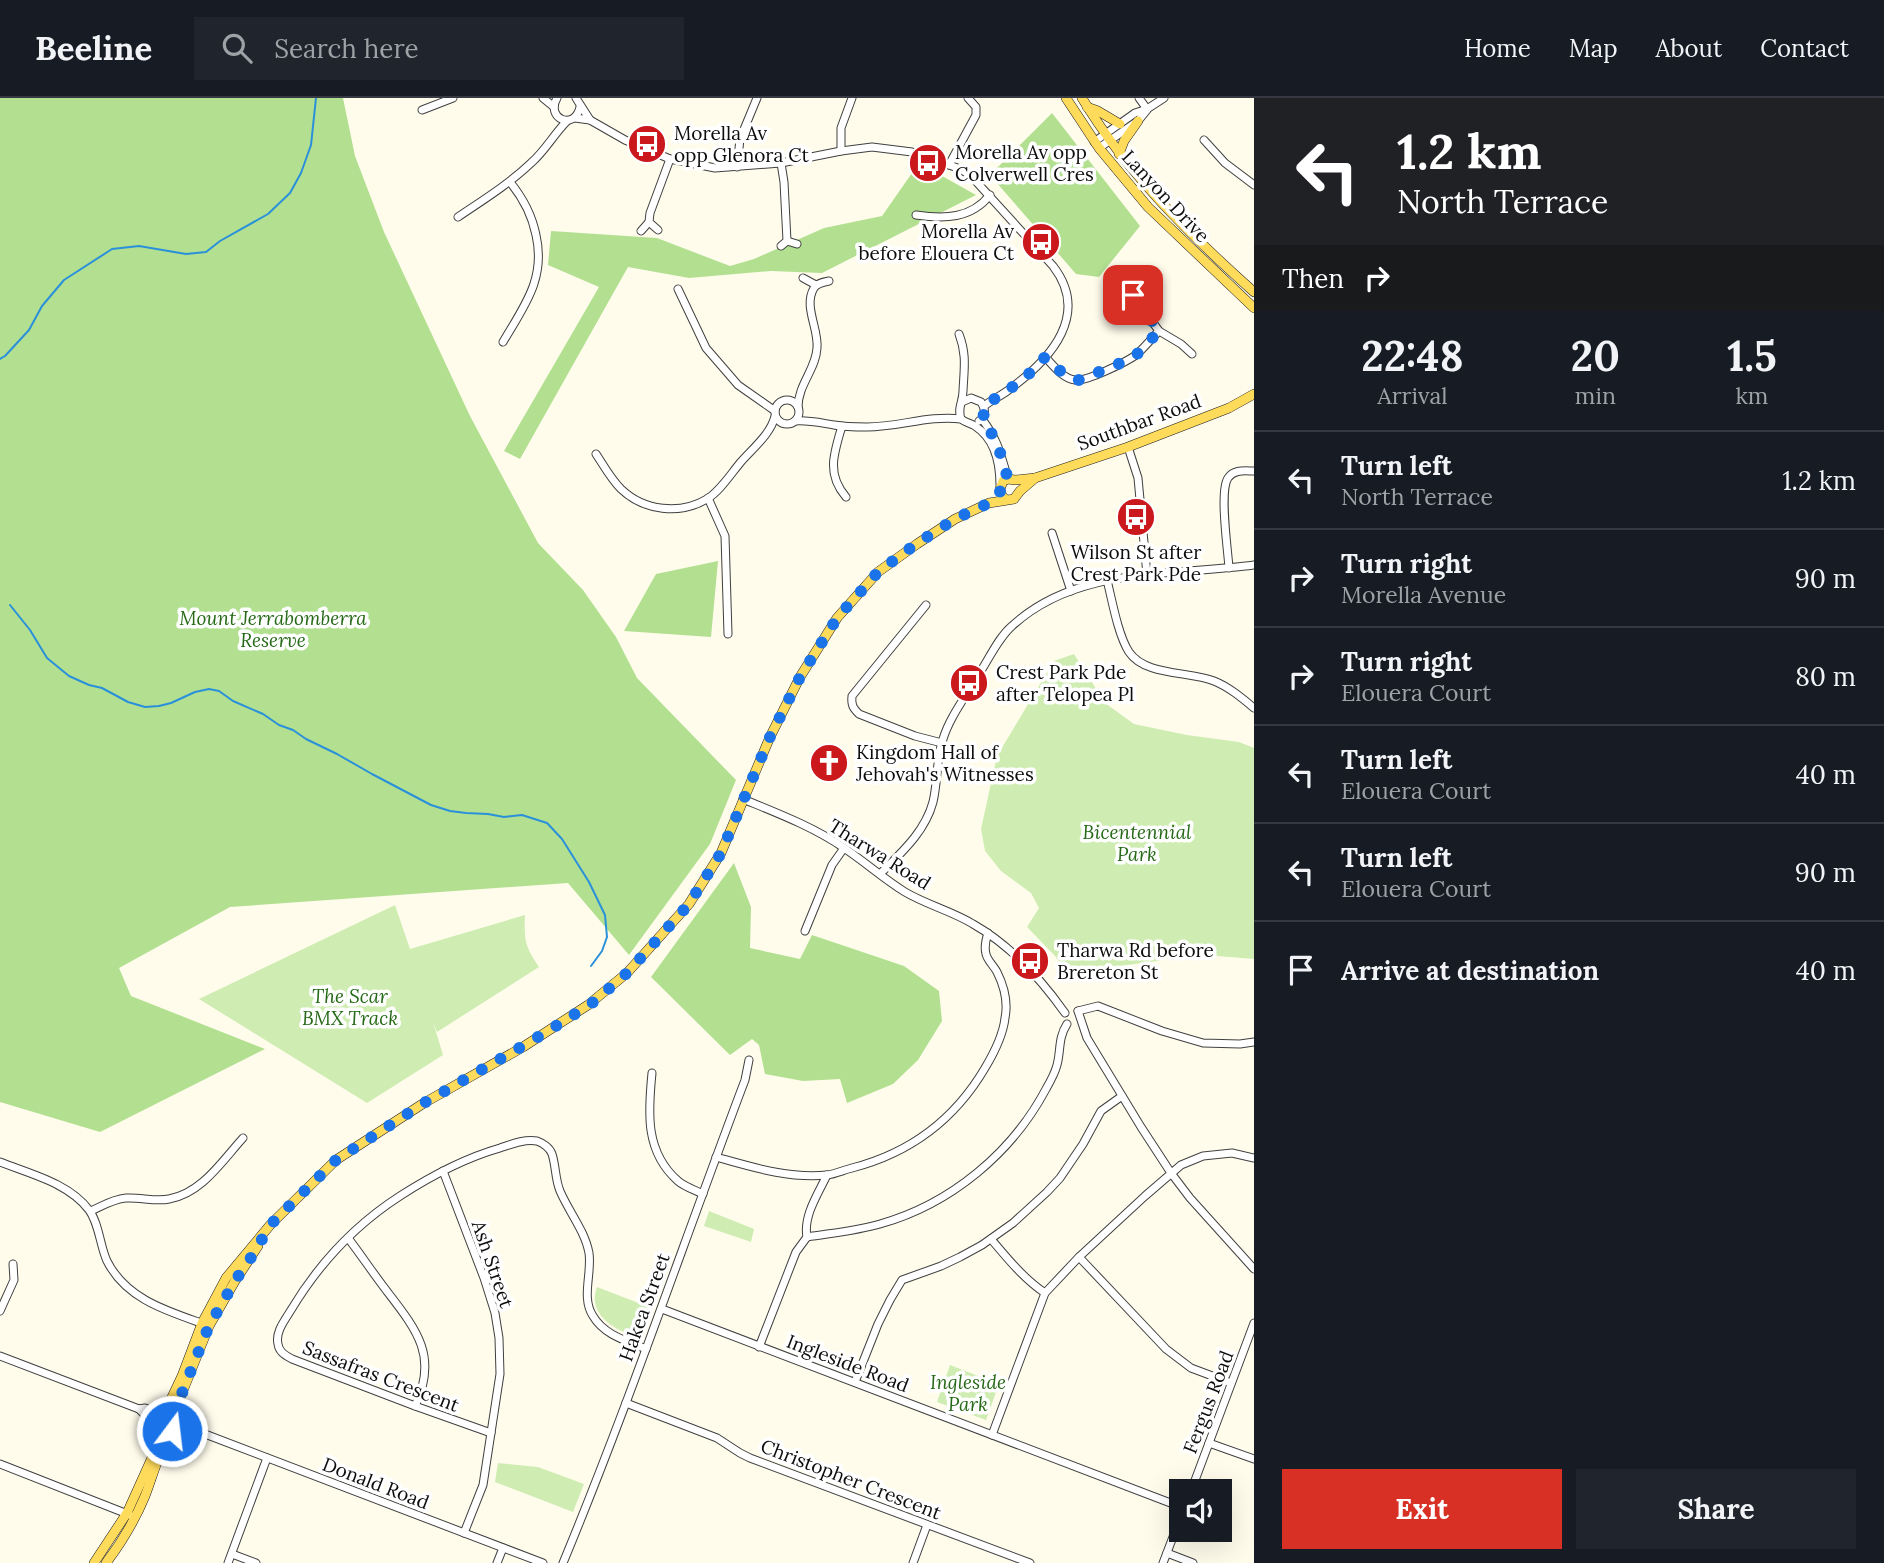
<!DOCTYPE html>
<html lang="en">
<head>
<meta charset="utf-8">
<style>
  body { margin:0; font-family:Lora,serif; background:#20242c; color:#f1f3f6; height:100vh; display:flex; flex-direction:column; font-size:26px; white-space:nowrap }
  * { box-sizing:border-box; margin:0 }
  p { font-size:23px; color:#9ea1a6 }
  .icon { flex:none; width:38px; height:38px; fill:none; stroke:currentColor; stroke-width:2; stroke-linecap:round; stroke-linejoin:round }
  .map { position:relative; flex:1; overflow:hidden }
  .drawer { display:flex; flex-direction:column; background:#171b24; width:630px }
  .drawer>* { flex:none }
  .hud { background:#202124; color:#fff; overflow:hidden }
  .fabs { position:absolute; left:1169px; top:1381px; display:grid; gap:14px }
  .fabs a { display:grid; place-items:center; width:63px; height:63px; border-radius:0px; background:#171b24; box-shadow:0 7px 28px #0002; font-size:35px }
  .pin { position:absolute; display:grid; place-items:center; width:60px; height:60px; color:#fff; margin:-30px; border-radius:14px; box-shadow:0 4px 10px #0006 }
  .me { position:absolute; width:77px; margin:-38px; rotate:15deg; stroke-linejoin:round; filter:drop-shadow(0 0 5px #0008) }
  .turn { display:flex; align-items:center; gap:24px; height:147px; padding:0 28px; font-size:32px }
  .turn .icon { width:91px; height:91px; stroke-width:2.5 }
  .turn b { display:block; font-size:49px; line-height:60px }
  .then { display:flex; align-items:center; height:66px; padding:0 28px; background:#0003; gap:14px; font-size:26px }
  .eta { display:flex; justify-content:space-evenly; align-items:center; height:119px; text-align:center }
  .eta b { font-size:42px; font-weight:700; line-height:49px }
  .action { display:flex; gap:14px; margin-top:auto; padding:14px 28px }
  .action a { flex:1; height:80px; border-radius:0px; background:#d93025; color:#fff; font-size:28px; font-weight:700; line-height:80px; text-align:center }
  .action a+a { background:#20242c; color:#f1f3f6 }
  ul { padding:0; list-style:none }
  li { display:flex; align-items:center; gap:21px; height:98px; padding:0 28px; border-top:2px solid #363941 }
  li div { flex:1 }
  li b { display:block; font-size:26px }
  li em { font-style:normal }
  header { display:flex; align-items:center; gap:42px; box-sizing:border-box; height:98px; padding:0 35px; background:#171b24; border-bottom:2px solid #363941 }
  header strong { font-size:33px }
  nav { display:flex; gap:38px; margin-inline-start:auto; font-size:24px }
  .search { width:490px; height:63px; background:#20242c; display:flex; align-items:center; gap:18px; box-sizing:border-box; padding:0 24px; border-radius:0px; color:#9ea1a6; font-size:26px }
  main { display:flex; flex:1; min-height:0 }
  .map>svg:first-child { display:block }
  .green { fill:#cfedb2 }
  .forest { fill:#b2e090 }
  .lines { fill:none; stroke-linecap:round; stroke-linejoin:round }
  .stream { stroke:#2b90da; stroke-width:2 }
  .minor-casing { stroke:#404040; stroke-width:9 }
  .major-casing { stroke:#1e1e1e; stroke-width:10 }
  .minor { stroke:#fff; stroke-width:7 }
  .major { stroke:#ffdb5c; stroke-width:9 }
  .route { stroke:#1a73e8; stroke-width:12; stroke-dasharray:0 21.6 }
  .labels { text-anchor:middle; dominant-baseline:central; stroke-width:7; stroke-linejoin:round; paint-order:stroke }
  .poi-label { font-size:19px; fill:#0d0d0d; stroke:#fff; text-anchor:start }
  .street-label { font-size:19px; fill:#0d0d0d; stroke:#fff }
  .park-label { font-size:19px; font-style:italic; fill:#266a17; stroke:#fff }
</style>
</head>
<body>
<header>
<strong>Beeline</strong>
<div class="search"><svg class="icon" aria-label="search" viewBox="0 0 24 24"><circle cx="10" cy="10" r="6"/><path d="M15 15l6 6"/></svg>Search here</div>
<nav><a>Home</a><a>Map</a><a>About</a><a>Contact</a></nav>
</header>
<main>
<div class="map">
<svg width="1254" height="1465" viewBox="0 0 1254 1465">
  <rect width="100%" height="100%" fill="#fffcec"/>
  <g class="green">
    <path d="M1074 556 1105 605 1134 626 1187 637 1239 644 1254 650V861L1192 856 1157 863 1067 875 1056 859 1027 829 1039 810 1031 795 1001 773 985 753 981 731 997 658 1054 563Z"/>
    <path d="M395 807 410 851 525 817C524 842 525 848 539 869L437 934 433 924 443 957 367 1005 199 901Z"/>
    <path d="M709 1113 754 1131 751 1144 704 1128Z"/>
    <path d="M597 1189 649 1209 638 1237C631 1238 628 1236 622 1233 604 1225 589 1210 597 1189Z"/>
    <path d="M950 1267 999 1286 986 1322 937 1304Z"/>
    <path d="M498 1365 538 1369 584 1386 573 1414 495 1384Z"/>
  </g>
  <g class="forest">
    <path d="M0 0H343L355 58 384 134 470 318 538 445 583 492 616 539 637 580 736 682 710 746 629 857 568 785 230 809 119 870 131 898 265 951 100 1034 0 1004Z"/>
    <path d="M1052 15 1140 128 1099 179 1076 176 990 77Z"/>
    <path d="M919 65 976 97 822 175 771 173 689 180 628 169 520 361 504 353 599 189 548 167 551 133 657 140 730 168 754 161 824 130 882 118Z"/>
    <path d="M718 463 711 539 624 533 656 476Z"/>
    <path d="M734 765 751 809 750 850 800 861 812 837 904 868 939 893 942 923 918 962 893 986 847 1005 840 981 803 983 765 976 759 947 752 941 730 957 651 879Z"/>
  </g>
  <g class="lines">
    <g class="stream">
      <path d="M0 261 5 258 29 232 42 208 64 182 112 151 139 148 186 156 206 154 220 143 268 116 290 95 301 75 311 47 316 0"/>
      <path d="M10 507 30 532 47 560 69 578 89 587 102 590 128 604 145 609 159 608 171 605 195 594 209 591 219 593 233 603 263 616 279 627 293 632 306 641 337 656 372 676 431 707 450 713 466 715 488 716 504 719 522 717 547 725 562 741 589 784 605 817 607 839 602 853 591 868"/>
    </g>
    <g class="minor-casing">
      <g id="minor">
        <path d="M543 0 554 9"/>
        <path d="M557 0C545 21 575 33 580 9"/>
        <path d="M576 0 590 22"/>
        <path d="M1139 0 1147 11"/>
        <path d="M422 12 453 0"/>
        <path d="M575 20 590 22 625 42 670 61 715 70 781 65 841 53 872 49 912 54 930 59 962 72 972 79 1053 168C1090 216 1052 260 1011 290 1003 297 993 301 984 308"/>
        <path d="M1204 42 1225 65 1254 87"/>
        <path d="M1094 44 1135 15 1147 11 1164 0"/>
        <path d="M1099 50 1138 23 1147 12"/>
        <path d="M841 53V30L852 0"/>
        <path d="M949 67 976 17V9L968 0"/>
        <path d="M737 69 740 41 757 0"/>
        <path d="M916 117C944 121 971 121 990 97"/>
        <path d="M458 119C483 102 509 86 531 65 545 53 554 36 567 23"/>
        <path d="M658 132 649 124 650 115 670 61"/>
        <path d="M641 133 649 124"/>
        <path d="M787 143 797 146"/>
        <path d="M781 148 787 143 784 84 781 65"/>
        <path d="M803 180 816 187"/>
        <path d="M678 191 706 250 738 287 775 313"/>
        <path d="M1133 197 1159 233 1181 246 1192 256"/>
        <path d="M959 236C967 257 964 271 963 293 963 304 957 310 961 321"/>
        <path d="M503 244C524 208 546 181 536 137 532 117 523 100 510 84"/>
        <path d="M1045 259C1053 267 1063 281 1075 282 1086 284 1126 264 1136 257 1144 250 1151 241 1159 233"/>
        <circle cx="787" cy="314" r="12"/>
        <path d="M962 304 971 300 981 304C985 310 987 318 979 323"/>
        <path d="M798 309C798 287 816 271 817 250 819 231 803 208 814 190 817 185 824 184 829 183"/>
        <path d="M982 321C999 344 1000 355 1008 381"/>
        <path d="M795 323C809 322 821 325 834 327 845 329 856 329 867 329 899 329 929 317 961 321 966 325 970 325 975 328 995 341 1000 365 1000 387"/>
        <path d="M842 328C834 355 826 376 846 399"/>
        <path d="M1128 349 1138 380 1147 477"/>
        <path d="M596 356C604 368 611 381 621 391 644 413 680 417 707 401 720 393 730 377 740 365 752 351 771 336 775 318"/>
        <path d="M708 400 725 438 728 536"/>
        <path d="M1052 435 1071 493"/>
        <path d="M1229 470C1228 453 1219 393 1228 380 1234 371 1245 373 1254 373"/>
        <path d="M1107 482C1112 502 1118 537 1129 554 1145 578 1189 573 1214 583 1229 589 1242 600 1254 610"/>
        <path d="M926 507 852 598C851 607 853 610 859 616L915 638 942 645"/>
        <path d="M743 701C777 715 814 729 844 750 865 764 884 781 905 794 927 807 952 813 973 826 1010 847 1041 881 1065 915"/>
        <path d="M880 776C901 755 925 734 933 704 938 683 936 661 943 641 950 618 967 597 979 576 989 561 998 540 1012 528 1077 468 1172 478 1254 467"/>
        <path d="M805 833 832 767 844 750"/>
        <path d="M1078 913 1087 940 1141 1029 1171 1075 1190 1100 1254 1171"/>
        <path d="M1078 913 1098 908 1162 933 1203 945 1240 946 1254 944"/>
        <path d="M652 975C648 1015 645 1054 678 1083 685 1089 695 1092 703 1096"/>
        <path d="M716 1059C752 1069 789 1081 827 1077 835 1076 844 1072 852 1070 910 1055 955 1021 985 970 994 955 1003 938 1005 920 1008 905 1004 888 997 874 994 868 987 862 986 856 984 849 986 841 988 835"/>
        <path d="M0 1064C30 1076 69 1085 89 1112 99 1125 100 1148 107 1163 126 1201 167 1213 204 1226"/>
        <path d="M443 1073 484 1180 495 1215 499 1240 500 1276 483 1387 464 1435"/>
        <path d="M91 1113C102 1108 113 1101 126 1100 140 1099 156 1104 169 1101 202 1095 222 1063 243 1040"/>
        <path d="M807 1139C832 1135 856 1133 880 1126 951 1106 1012 1055 1046 991 1050 984 1055 975 1057 967 1061 952 1058 940 1067 926"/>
        <path d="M348 1140C361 1157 373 1175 386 1192 416 1231 439 1258 415 1308"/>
        <path d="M991 1141C1007 1160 1024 1181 1045 1195"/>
        <path d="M1079 1159 1166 1251 1191 1270 1231 1285"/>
        <path d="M662 1211 1181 1409"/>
        <path d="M0 1213 14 1182 13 1166"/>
        <path d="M759 1249 796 1154 807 1139C803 1118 818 1096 827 1077"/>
        <path d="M0 1258 139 1311 145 1310 162 1315"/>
        <path d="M855 1284 878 1226 890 1202 902 1182 941 1168 960 1159 982 1147 1013 1125 1047 1094 1060 1080 1083 1046 1101 1013 1122 998"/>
        <path d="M626 1305 717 1340 740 1355 750 1360 1030 1465"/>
        <path d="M139 1311 143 1315 159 1326"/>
        <path d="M180 1319 193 1328 197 1333"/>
        <path d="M176 1331 197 1333 543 1465"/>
        <path d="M491 1335 415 1308 292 1261C285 1257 279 1254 278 1246 275 1234 285 1222 291 1212 318 1167 355 1127 400 1098 431 1078 465 1060 500 1050 512 1046 524 1041 537 1043 543 1045 550 1050 552 1056 556 1068 555 1081 560 1093 569 1114 585 1133 589 1155 592 1176 581 1200 593 1218 604 1237 627 1243 646 1251"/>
        <path d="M992 1337 1045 1195 1079 1159 1145 1098 1181 1067 1203 1058 1232 1055 1254 1060"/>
        <path d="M1209 1345 1254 1361"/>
        <path d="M0 1366 130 1417"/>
        <path d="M1191 1393 1254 1225"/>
        <path d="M1167 1455 1193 1465"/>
        <path d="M232 1456 256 1465"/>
        <path d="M228 1465 267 1360"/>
        <path d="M497 1465 503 1450"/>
        <path d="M563 1465C629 1306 684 1143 745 982L749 962"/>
        <path d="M913 1465 927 1427"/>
        <path d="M1163 1465 1181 1418"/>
      </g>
    </g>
    <g class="major-casing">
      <g id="major">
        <path d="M1066 0 1099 50 1148 109 1254 210"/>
        <path d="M1082 0C1127 75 1189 136 1254 194"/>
        <path d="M1087 9 1098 13 1120 26"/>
        <path d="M1119 56 1124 43 1138 23"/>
        <path d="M1005 401 1002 398 1000 391 1003 383 1008 381 1015 382 1035 380 1128 349 1229 310 1254 296"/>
        <circle cx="170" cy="1322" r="11"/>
        <path d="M166 1312 182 1278 202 1225 226 1180 271 1126 336 1062 424 1005 523 949 588 907 627 875 689 806 721 755 770 639 800 579 837 520 878 474 917 446 955 421 989 405 1014 401 1020 393 1035 380"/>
        <path d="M178 1316 180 1300 209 1228 235 1183 258 1148"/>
        <path d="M94 1465 127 1415 155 1353 161 1329"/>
        <path d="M106 1465C122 1444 135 1422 145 1398 153 1378 160 1348 174 1332"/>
      </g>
    </g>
    <use href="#minor" class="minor"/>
    <use href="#major" class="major"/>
  </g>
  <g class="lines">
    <path class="route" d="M172 1333 179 1327 180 1320 178 1316 180 1300 209 1228 235 1183 252 1158 271 1126 336 1062 424 1005 545 935 592 905 627 875 689 806 721 755 770 639 800 579 837 520 878 474 916 446 955 421 989 405 1000 394V388L1008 381C1000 355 999 344 982 321L984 316V308L1024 281 1045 259 1067 279 1079 282 1128 262 1137 256 1159 233 1133 197"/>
  </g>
  <defs>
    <g id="bus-disc" transform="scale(2.0125)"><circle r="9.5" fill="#ca181c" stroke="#fff"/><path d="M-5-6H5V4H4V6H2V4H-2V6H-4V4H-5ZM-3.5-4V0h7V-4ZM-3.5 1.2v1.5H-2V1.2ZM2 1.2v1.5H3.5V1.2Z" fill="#fff"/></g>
    <g id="church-disc" transform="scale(2.0125)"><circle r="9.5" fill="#ca181c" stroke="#fff"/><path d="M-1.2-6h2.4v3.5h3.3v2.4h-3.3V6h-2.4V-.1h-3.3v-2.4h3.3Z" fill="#fff"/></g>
  </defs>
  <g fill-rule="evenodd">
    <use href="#bus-disc" x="647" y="46"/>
    <use href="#bus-disc" x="928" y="65"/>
    <use href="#bus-disc" x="1041" y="144"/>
    <use href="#bus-disc" x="1136" y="419"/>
    <use href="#bus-disc" x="969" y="585"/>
    <use href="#church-disc" x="829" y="665"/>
    <use href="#bus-disc" x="1030" y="863"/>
  </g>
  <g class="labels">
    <g class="poi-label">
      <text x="674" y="35">Morella Av<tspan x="674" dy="22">opp Glenora Ct</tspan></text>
      <text x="955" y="54">Morella Av opp<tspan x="955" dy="22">Colverwell Cres</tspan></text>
      <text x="1014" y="133" text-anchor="end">Morella Av<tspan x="1014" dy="22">before Elouera Ct</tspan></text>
      <text x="1136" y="454" text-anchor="middle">Wilson St after<tspan x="1136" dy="22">Crest Park Pde</tspan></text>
      <text x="996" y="574">Crest Park Pde<tspan x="996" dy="22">after Telopea Pl</tspan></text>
      <text x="856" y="654">Kingdom Hall of<tspan x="856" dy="22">Jehovah's Witnesses</tspan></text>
      <text x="1057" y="852">Tharwa Rd before<tspan x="1057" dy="22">Brereton St</tspan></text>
    </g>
    <g class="street-label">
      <text transform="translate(1166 98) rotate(47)">Lanyon Drive</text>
      <text transform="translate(1139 324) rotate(-20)">Southbar Road</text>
      <text transform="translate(880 756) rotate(32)">Tharwa Road</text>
      <text transform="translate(493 1166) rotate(71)">Ash Street</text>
      <text transform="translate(644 1209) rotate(-70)">Hakea Street</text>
      <text transform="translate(848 1265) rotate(21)">Ingleside Road</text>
      <text transform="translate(381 1278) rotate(21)">Sassafras Crescent</text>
      <text transform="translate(1208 1304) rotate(-69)">Fergus Road</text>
      <text transform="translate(851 1381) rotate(21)">Christopher Crescent</text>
      <text transform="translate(376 1385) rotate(21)">Donald Road</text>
    </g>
    <g class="park-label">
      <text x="273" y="520">Mount Jerrabomberra<tspan x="273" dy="22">Reserve</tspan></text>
      <text x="1137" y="734">Bicentennial<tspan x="1137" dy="22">Park</tspan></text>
      <text x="350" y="898">The Scar<tspan x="350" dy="22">BMX Track</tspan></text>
      <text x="968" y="1284">Ingleside<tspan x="968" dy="22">Park</tspan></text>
    </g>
  </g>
</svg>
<div class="fabs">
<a><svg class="icon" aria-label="sound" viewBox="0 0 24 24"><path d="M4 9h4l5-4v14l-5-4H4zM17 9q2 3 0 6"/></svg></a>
</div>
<div class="pin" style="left:1133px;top:197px;background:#d93025"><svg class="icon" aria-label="arrive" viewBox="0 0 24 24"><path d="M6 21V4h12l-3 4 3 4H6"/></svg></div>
<svg class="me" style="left:172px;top:1333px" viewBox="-20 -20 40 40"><circle r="17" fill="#1a73e8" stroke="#fff" stroke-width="3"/><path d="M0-11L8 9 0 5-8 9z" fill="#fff"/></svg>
</div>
<section class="drawer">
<div class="hud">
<div class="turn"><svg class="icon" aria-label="left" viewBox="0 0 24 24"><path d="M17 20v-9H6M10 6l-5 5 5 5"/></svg><div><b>1.2 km</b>North Terrace</div></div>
<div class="then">Then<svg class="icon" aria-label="right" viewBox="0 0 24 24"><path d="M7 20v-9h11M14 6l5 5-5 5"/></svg></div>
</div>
<div class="eta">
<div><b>22:48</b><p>Arrival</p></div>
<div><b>20</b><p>min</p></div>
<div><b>1.5</b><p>km</p></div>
</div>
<ul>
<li><svg class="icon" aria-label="left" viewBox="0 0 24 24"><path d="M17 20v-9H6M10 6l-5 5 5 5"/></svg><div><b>Turn left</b><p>North Terrace</p></div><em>1.2 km</em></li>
<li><svg class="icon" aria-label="right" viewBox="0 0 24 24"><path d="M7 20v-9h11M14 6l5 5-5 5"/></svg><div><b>Turn right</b><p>Morella Avenue</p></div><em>90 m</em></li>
<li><svg class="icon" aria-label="right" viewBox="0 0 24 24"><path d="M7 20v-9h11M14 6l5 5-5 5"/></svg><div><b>Turn right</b><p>Elouera Court</p></div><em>80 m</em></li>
<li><svg class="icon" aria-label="left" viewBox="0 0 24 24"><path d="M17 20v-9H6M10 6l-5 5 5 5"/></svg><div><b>Turn left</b><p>Elouera Court</p></div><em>40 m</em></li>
<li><svg class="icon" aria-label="left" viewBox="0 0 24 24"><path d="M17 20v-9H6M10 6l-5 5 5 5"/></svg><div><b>Turn left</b><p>Elouera Court</p></div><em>90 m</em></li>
<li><svg class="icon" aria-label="arrive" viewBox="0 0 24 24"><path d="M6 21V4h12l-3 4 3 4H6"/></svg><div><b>Arrive at destination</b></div><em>40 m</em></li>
</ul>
<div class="action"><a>Exit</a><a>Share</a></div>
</section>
</main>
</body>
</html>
